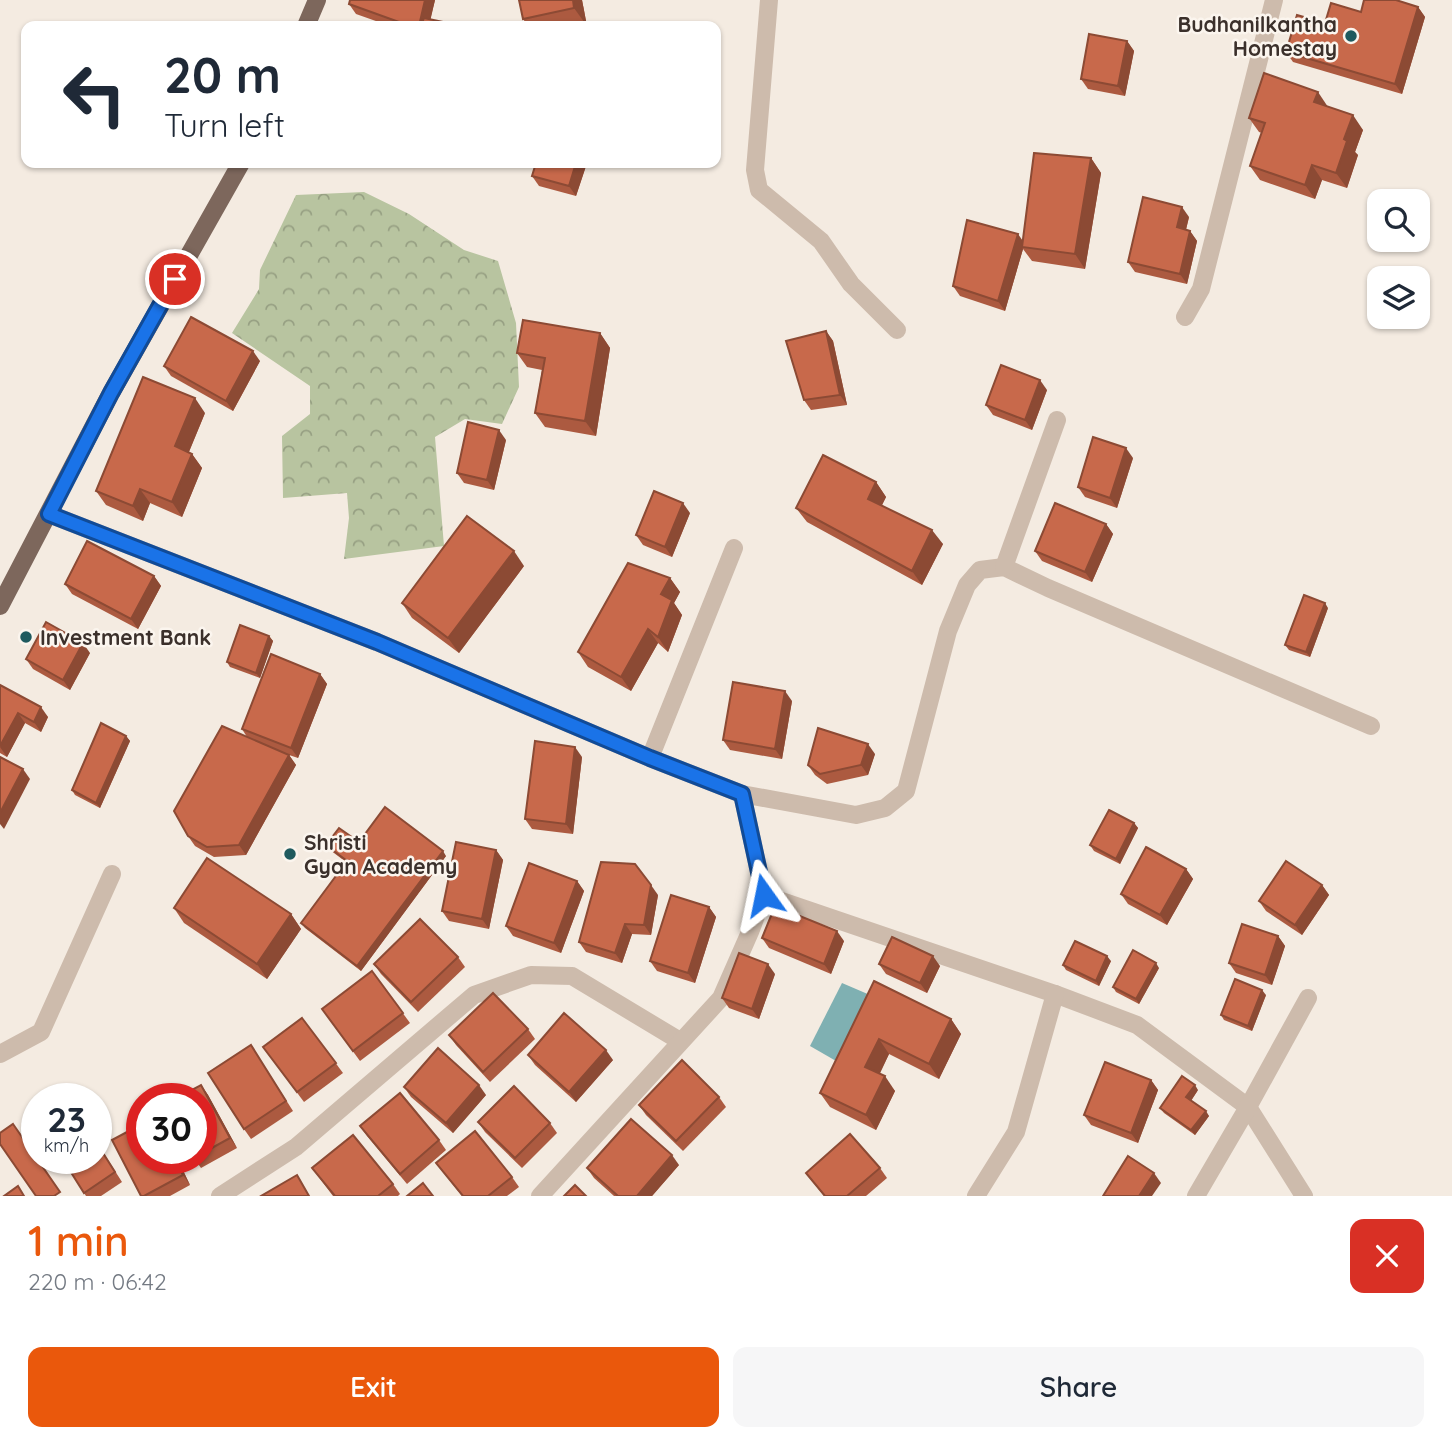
<!DOCTYPE html>
<html lang="en">
<head>
<meta charset="utf-8">
<style>
  body { margin:0; font-family:Quicksand,sans-serif; background:#f6f6f7; color:#1f2937; height:100vh; display:flex; flex-direction:column; font-size:26px; white-space:nowrap }
  * { box-sizing:border-box; margin:0 }
  p { font-size:23px; color:#747a83 }
  .icon { flex:none; width:38px; height:38px; fill:none; stroke:currentColor; stroke-width:2; stroke-linecap:round; stroke-linejoin:round }
  .map { position:relative; height:1196px; overflow:hidden }
  .panel { display:flex; flex-direction:column; background:#fff; flex:1 }
  .panel>* { flex:none }
  .hud { position:absolute; left:21px; top:21px; width:700px; height:147px; border-radius:14px; box-shadow:0 2px 5px #0004; background:#fff; color:#1f2937; overflow:hidden }
  .tools { position:absolute; left:1367px; top:189px; display:grid; gap:14px }
  .tools a { display:grid; place-items:center; width:63px; height:63px; border-radius:14px; background:#fff; box-shadow:0 2px 5px #0004; font-size:35px }
  .speed { position:absolute; left:21px; top:1083px; display:flex; gap:14px; font-size:35px; font-weight:700; text-align:center }
  .speed>* { display:grid; place-content:center; width:91px; height:91px; border-radius:50%; background:#fff; box-shadow:0 2px 5px #0004; line-height:1 }
  .speed small { font-size:18px; font-weight:400 }
  .speed .limit { border:10px solid #d22; background:#fff; color:#111 }
  .pin { position:absolute; display:grid; place-items:center; width:60px; height:60px; color:#fff; margin:-30px; border:4px solid #fff; border-radius:50%; box-shadow:0 2px 7px #0007 }
  .me { position:absolute; width:77px; margin:-38px; rotate:348deg; stroke-linejoin:round; filter:drop-shadow(0 0 5px #0008) }
  .turn { display:flex; align-items:center; gap:24px; height:147px; padding:0 28px; font-size:32px }
  .turn .icon { width:91px; height:91px; stroke-width:2.5 }
  .turn b { display:block; font-size:49px; line-height:60px }
  .round { display:grid; place-items:center; flex:none; width:74px; height:74px; border-radius:14px; background:#f6f6f7 }
  .headline { display:flex; align-items:center; justify-content:space-between; height:119px; padding:0 28px }
  h1 { font-size:42px; font-weight:600; line-height:52px; color:#ea580c }
  .action { display:flex; gap:14px; margin-top:auto; padding:14px 28px }
  .action a { flex:1; height:80px; border-radius:14px; background:#ea580c; color:#fff; font-size:28px; font-weight:600; line-height:80px; text-align:center }
  .action a+a { background:#f6f6f7; color:#1f2937 }
  .map>svg:first-child { display:block }
  .forest { fill:url(#forest-crowns) }
  .water { fill:#7fb0b2 }
  .lines { fill:none; stroke-linecap:round; stroke-linejoin:round }
  .minor { stroke:#cdbbac; stroke-width:18 }
  .major { stroke:#7d675c; stroke-width:18 }
  .wall { fill:#ac5a40 }
  .shaded-wall { fill:#8c4a34 }
  .building { fill:#c8694b; stroke:#8c4a34; stroke-width:2 }
  .route-casing { stroke:#114b97; stroke-width:18 }
  .route { stroke:#1a73e8; stroke-width:12 }
  .poi-dot { fill:#1f5a5e; stroke:#fbf5ee; stroke-width:2.5 }
  .labels { text-anchor:middle; dominant-baseline:central; stroke-width:5; stroke-linejoin:round; paint-order:stroke }
  .poi-label { font-size:21px; font-weight:bold; fill:#3b302b; stroke:#fbf5ee; text-anchor:start }
</style>
</head>
<body>
<div class="map">
<svg width="1452" height="1196" viewBox="0 0 1452 1196">
  <defs>
    <pattern id="forest-crowns" width="20" height="18" patternUnits="userSpaceOnUse" patternTransform="scale(1.75)"><rect width="20" height="18" fill="#b8c4a0"/><path d="M2 6a3 3 0 1 1 6 0M12 15a3 3 0 1 1 6 0" fill="none" stroke="#97a083"/></pattern>
  </defs>
  <rect width="100%" height="100%" fill="#f4ebe1"/>
  <path class="forest" d="M364 192 409 214 464 250 498 261 516 323 519 387 502 424 465 419 435 437 444 546 344 559 349 518 347 493 283 498 282 436 310 414V386L232 333 259 289 260 270 296 195Z"/>
  <path class="water" d="M842 983 877 998 843 1065 810 1046Z"/>
  <g class="lines">
    <g class="minor">
      <path d="M769 0 755 170 759 190 821 241 851 284 897 330"/>
      <path d="M1185 317 1201 289 1274 0"/>
      <path d="M49 514 377 642 650 758 742 794 856 815 885 808 906 791 948 631 967 585 980 570 1004 567 1048 588 1371 726"/>
      <path d="M1004 567 1057 420"/>
      <path d="M650 758 734 548"/>
      <path d="M764 895 1055 994 1137 1025 1248 1107 1304 1196"/>
      <path d="M0 1054 41 1032 112 874"/>
      <path d="M220 1196 296 1147 474 995 531 975 572 976 680 1041"/>
      <path d="M540 1196 721 998 750 932 764 895 742 794"/>
      <path d="M976 1196 1016 1132 1055 994"/>
      <path d="M1196 1196 1248 1107 1308 998"/>
    </g>
    <g class="major">
      <path d="M306 26 317 0"/>
      <path d="M0 606 111 393 241 163"/>
    </g>
  </g>
  <g class="wall">
    <path d="M350 0H435L430 20 462 26H390L356 14 349 4Z"/>
    <path d="M582 0 587 26H528L523 19Z"/>
    <path d="M1418 7 1425 17 1402 94 1293 62 1286 52 1325 23 1361 12Z"/>
    <path d="M1127 41 1134 51 1125 96 1088 89 1081 79Z"/>
    <path d="M1328 106 1363 130 1355 152 1358 155 1347 188 1322 180 1315 199 1260 180 1250 166 1262 133 1259 132 1249 118Z"/>
    <path d="M1091 158 1101 173 1085 269 1032 261 1023 249 1005 311 960 296 953 286 1023 241Z"/>
    <path d="M333 163H346L344 167Z"/>
    <path d="M536 163H587L576 196 539 186 532 176Z"/>
    <path d="M1189 217 1186 230 1190 231 1197 241 1187 284 1135 272 1128 262Z"/>
    <path d="M826 331 833 341 847 405 811 410 804 400Z"/>
    <path d="M600 333 610 348 596 436 545 427 535 413 542 370 527 367 517 353Z"/>
    <path d="M260 361 233 411 171 376 164 366Z"/>
    <path d="M1047 390 1032 430 993 415 986 405Z"/>
    <path d="M205 413 189 452 192 454 202 468 182 517 150 503 143 521 106 505 96 491Z"/>
    <path d="M506 440 494 490 464 483 457 473Z"/>
    <path d="M1133 458 1117 508 1085 497 1078 487Z"/>
    <path d="M876 482 886 497 882 505 943 544 922 585 807 522 796 508Z"/>
    <path d="M690 513 672 557 643 545 636 535Z"/>
    <path d="M1106 524 1113 534 1092 582 1042 561 1035 551Z"/>
    <path d="M524 566 459 653 412 618 402 603Z"/>
    <path d="M154 576 161 586 138 629 72 594 65 584Z"/>
    <path d="M670 578 680 592 674 603 682 615 668 652 658 643 631 691 588 667 578 652Z"/>
    <path d="M1328 608 1310 657 1289 650 1285 645Z"/>
    <path d="M269 636 273 641 260 678 230 667 227 662Z"/>
    <path d="M90 653 70 690 33 669 26 659Z"/>
    <path d="M320 674 327 684 298 758 289 755 296 765 246 855 214 857 195 846 188 836 247 737 242 729Z"/>
    <path d="M0 685 48 717 41 732 25 723 7 757 0 753Z"/>
    <path d="M792 701 782 759 730 750 723 740Z"/>
    <path d="M126 736 130 741 100 808 75 795 72 790Z"/>
    <path d="M875 754 868 775 827 784 815 775 808 765Z"/>
    <path d="M582 757 573 834 532 829 525 819Z"/>
    <path d="M1134 823 1138 828 1120 864 1094 851 1090 845Z"/>
    <path d="M359 842 446 856 361 971 305 928 301 923 346 862 330 850 326 845Z"/>
    <path d="M496 850 503 860 489 929 449 921 442 911Z"/>
    <path d="M1186 869 1193 879 1167 925 1128 904 1121 894Z"/>
    <path d="M577 881 584 891 561 953 513 936 506 926Z"/>
    <path d="M1322 885 1329 895 1302 935 1266 911 1259 901Z"/>
    <path d="M658 895 651 935 632 934 622 963 586 952 579 942Z"/>
    <path d="M709 907 716 917 695 983 657 971 650 961Z"/>
    <path d="M174 908 291 914 301 929 267 979 184 923Z"/>
    <path d="M1278 936 1285 946 1272 985 1236 973 1229 963Z"/>
    <path d="M762 938 844 941 831 974 769 948Z"/>
    <path d="M458 957 465 967 418 1012 381 974 374 964Z"/>
    <path d="M1111 961 1099 986 1066 970 1063 965Z"/>
    <path d="M879 964 940 966 927 993 886 974Z"/>
    <path d="M1159 968 1139 1004 1116 992 1113 987Z"/>
    <path d="M372 971 410 1023 360 1061 322 1009Z"/>
    <path d="M775 974 759 1019 729 1008 722 998Z"/>
    <path d="M874 981 951 1019 961 1034 939 1079 889 1054 879 1074 895 1091 876 1130 830 1107 820 1093Z"/>
    <path d="M1266 995 1252 1031 1224 1020 1221 1015Z"/>
    <path d="M302 1018 343 1073 304 1102 263 1047Z"/>
    <path d="M528 1029 535 1039 490 1082 456 1045 449 1035Z"/>
    <path d="M251 1045 293 1111 251 1139 244 1129Z"/>
    <path d="M528 1055 613 1060 576 1102 535 1065Z"/>
    <path d="M1151 1080 1158 1090 1138 1143 1091 1125 1084 1115Z"/>
    <path d="M201 1085 208 1095 237 1148 201 1168 194 1158H201Z"/>
    <path d="M404 1087 486 1095 453 1133 411 1097Z"/>
    <path d="M1198 1090 1191 1101 1209 1116 1195 1135 1164 1113 1160 1108Z"/>
    <path d="M719 1097 726 1107 683 1151 646 1115 639 1105Z"/>
    <path d="M478 1122 550 1123 557 1133 522 1168 485 1132Z"/>
    <path d="M360 1126 439 1140 446 1150 407 1184 367 1136Z"/>
    <path d="M96 1141 122 1182 101 1196H86L62 1158H96Z"/>
    <path d="M177 1158 190 1185 170 1196H141Z"/>
    <path d="M436 1163 512 1177 519 1187 507 1196H462Z"/>
    <path d="M679 1165 652 1196H614L594 1178 587 1168Z"/>
    <path d="M312 1168 393 1184 400 1194 398 1196H333Z"/>
    <path d="M880 1168 887 1178 866 1196H824L806 1173Z"/>
  </g>
  <g class="shaded-wall">
    <path d="M425 0H435L429 26H419Z"/>
    <path d="M573 0H582L587 26 574 8Z"/>
    <path d="M1418 7 1425 17 1402 94 1395 84Z"/>
    <path d="M1127 41 1134 51 1125 96 1118 86Z"/>
    <path d="M1318 92 1328 107 1314 102Z"/>
    <path d="M1353 115 1363 130 1355 152 1358 155 1347 188 1336 173 1344 139Z"/>
    <path d="M1091 158 1101 173 1085 269 1075 254Z"/>
    <path d="M576 163H587L576 196 569 186Z"/>
    <path d="M1312 165 1322 180 1315 199 1305 185Z"/>
    <path d="M1182 207 1189 217 1184 237 1177 227Z"/>
    <path d="M1190 231 1197 241 1187 284 1180 274Z"/>
    <path d="M1018 234 1025 244 1022 247 1023 249 1005 311 998 301Z"/>
    <path d="M826 331 833 341 847 405 840 395Z"/>
    <path d="M600 333 610 348 596 436 585 421Z"/>
    <path d="M253 351 260 361 233 411 226 401Z"/>
    <path d="M1040 380 1047 390 1032 430 1025 420Z"/>
    <path d="M195 398 205 413 185 461 175 446Z"/>
    <path d="M499 430 506 440 494 490 487 480Z"/>
    <path d="M1126 448 1133 458 1117 508 1110 498Z"/>
    <path d="M192 454 202 468 182 517 172 502Z"/>
    <path d="M876 482 886 497 878 513 868 499Z"/>
    <path d="M140 489 150 503 143 521 133 506Z"/>
    <path d="M683 503 690 513 672 557 665 547Z"/>
    <path d="M1106 524 1113 534 1092 582 1085 572Z"/>
    <path d="M932 530 943 544 922 585 912 571Z"/>
    <path d="M514 551 524 566 459 653 448 638Z"/>
    <path d="M154 576 161 586 138 629 131 619Z"/>
    <path d="M670 578 680 592 674 603 682 615 668 652 658 637 661 594Z"/>
    <path d="M1325 603 1328 608 1310 657 1306 652Z"/>
    <path d="M648 629 658 643 631 691 621 677Z"/>
    <path d="M269 636 273 641 260 678 256 673Z"/>
    <path d="M83 643 90 653 70 690 63 680Z"/>
    <path d="M320 674 327 684 298 758 291 748Z"/>
    <path d="M785 691 792 701 782 759 775 749Z"/>
    <path d="M41 707 48 717 41 732 34 722Z"/>
    <path d="M18 713 25 723 7 757 0 747Z"/>
    <path d="M126 736 130 741 100 808 96 803Z"/>
    <path d="M868 744 875 754 868 775 861 765Z"/>
    <path d="M575 747 582 757 573 834 566 824Z"/>
    <path d="M289 755 296 765 246 855 239 845Z"/>
    <path d="M23 769 30 779 4 829 0 824V813Z"/>
    <path d="M1134 823 1138 828 1120 864 1116 859Z"/>
    <path d="M496 850 503 860 489 929 482 919Z"/>
    <path d="M443 851 446 856 361 971 357 966Z"/>
    <path d="M1186 869 1193 879 1167 925 1160 915Z"/>
    <path d="M577 881 584 891 561 953 554 943Z"/>
    <path d="M651 885 658 895 651 935 644 925Z"/>
    <path d="M1322 885 1329 895 1302 935 1295 925Z"/>
    <path d="M709 907 716 917 695 983 688 973Z"/>
    <path d="M291 914 301 929 267 979 257 964Z"/>
    <path d="M625 924 632 934 622 963 615 953Z"/>
    <path d="M837 931 844 941 831 974 824 964Z"/>
    <path d="M1278 936 1285 946 1272 985 1265 975Z"/>
    <path d="M933 956 940 966 927 993 920 983Z"/>
    <path d="M1107 956 1111 961 1099 986 1096 981Z"/>
    <path d="M1156 963 1159 968 1139 1004 1136 999Z"/>
    <path d="M768 964 775 974 759 1019 752 1009Z"/>
    <path d="M1262 990 1266 995 1252 1031 1248 1026Z"/>
    <path d="M951 1019 961 1034 939 1079 929 1064Z"/>
    <path d="M879 1039 889 1054 876 1082 865 1067Z"/>
    <path d="M606 1050 613 1060 576 1102 569 1092Z"/>
    <path d="M885 1076 895 1091 876 1130 866 1115Z"/>
    <path d="M1151 1080 1158 1090 1138 1143 1131 1133Z"/>
    <path d="M201 1085 208 1095 237 1148 230 1138Z"/>
    <path d="M479 1085 486 1095 453 1133 446 1123Z"/>
    <path d="M1195 1085 1198 1090 1190 1102 1186 1097Z"/>
    <path d="M1206 1111 1209 1116 1195 1135 1191 1130Z"/>
    <path d="M672 1155 679 1165 652 1196H637Z"/>
    <path d="M175 1158H177L190 1185 183 1175Z"/>
    <path d="M1154 1173 1161 1183 1152 1196H1139Z"/>
  </g>
  <g class="building">
    <path d="M350 0H425L419 26H410L349 4Z"/>
    <path d="M519 0H573L574 8 523 19Z"/>
    <path d="M1364 0H1396L1418 7 1395 84 1286 52 1297 15 1325 23 1331 3 1361 12Z"/>
    <path d="M424 18 462 26H421Z"/>
    <path d="M1089 34 1127 41 1118 86 1081 79Z"/>
    <path d="M1264 73 1318 92 1314 102 1353 115 1344 139 1347 141 1336 173 1312 165 1305 185 1250 166 1265 123 1249 118Z"/>
    <path d="M1034 153 1091 158 1075 254 1022 247Z"/>
    <path d="M536 163H576L569 186 532 176Z"/>
    <path d="M1143 197 1182 207 1177 227 1190 231 1180 274 1128 262Z"/>
    <path d="M967 220 1018 234 998 301 953 286Z"/>
    <path d="M191 317 253 351 226 401 164 366Z"/>
    <path d="M523 320 600 333 585 421 535 413 545 358 517 353Z"/>
    <path d="M826 331 840 395 804 400 786 341Z"/>
    <path d="M1001 365 1040 380 1025 420 986 405Z"/>
    <path d="M143 377 195 398 175 446 192 454 172 502 140 489 133 506 96 491Z"/>
    <path d="M468 422 499 430 487 480 457 473Z"/>
    <path d="M1093 437 1126 448 1110 498 1078 487Z"/>
    <path d="M823 455 876 482 868 499 932 530 912 571 796 508Z"/>
    <path d="M654 491 683 503 665 547 636 535Z"/>
    <path d="M1055 503 1106 524 1085 572 1035 551Z"/>
    <path d="M467 516 514 551 448 638 402 603Z"/>
    <path d="M87 541 154 576 131 619 65 584Z"/>
    <path d="M628 563 670 578 661 594 672 600 658 637 648 629 621 677 578 652Z"/>
    <path d="M1304 595 1325 603 1306 652 1285 645Z"/>
    <path d="M46 622 83 643 63 680 26 659Z"/>
    <path d="M240 625 269 636 256 673 227 662Z"/>
    <path d="M271 654 320 674 291 748 242 729Z"/>
    <path d="M733 682 785 691 775 749 723 740Z"/>
    <path d="M0 685 41 707 34 722 18 713 0 746Z"/>
    <path d="M101 723 126 736 96 803 72 790Z"/>
    <path d="M222 726 289 755 239 845 207 847 188 836 174 811Z"/>
    <path d="M818 728 868 744 861 765 820 774 808 765Z"/>
    <path d="M535 741 575 747 566 824 525 819Z"/>
    <path d="M0 757 23 769 0 813Z"/>
    <path d="M385 807 443 851 357 966 301 923 347 861 326 845 339 828 359 842Z"/>
    <path d="M1109 810 1134 823 1116 859 1090 845Z"/>
    <path d="M456 842 496 850 482 919 442 911Z"/>
    <path d="M1146 847 1186 869 1160 915 1121 894Z"/>
    <path d="M207 858 291 914 257 964 174 908Z"/>
    <path d="M1286 861 1322 885 1295 925 1259 901Z"/>
    <path d="M601 862 635 864 651 885 644 925 625 924 615 953 579 942Z"/>
    <path d="M529 863 577 881 554 943 506 926Z"/>
    <path d="M671 895 709 907 688 973 650 961Z"/>
    <path d="M775 906 837 931 824 964 762 938Z"/>
    <path d="M420 919 458 957 411 1002 374 964Z"/>
    <path d="M1242 924 1278 936 1265 975 1229 963Z"/>
    <path d="M892 937 933 956 920 983 879 964Z"/>
    <path d="M1075 941 1107 956 1096 981 1063 965Z"/>
    <path d="M1133 950 1156 963 1136 999 1113 987Z"/>
    <path d="M739 953 768 964 752 1009 722 998Z"/>
    <path d="M372 971 403 1013 353 1051 322 1009Z"/>
    <path d="M1235 979 1262 990 1248 1026 1221 1015Z"/>
    <path d="M874 981 951 1019 929 1064 879 1039 865 1067 885 1076 866 1115 820 1093Z"/>
    <path d="M493 993 528 1029 483 1072 449 1035Z"/>
    <path d="M564 1013 606 1050 569 1092 528 1055Z"/>
    <path d="M302 1018 336 1063 297 1092 263 1047Z"/>
    <path d="M251 1045 286 1101 244 1129 208 1073Z"/>
    <path d="M438 1048 479 1085 446 1123 404 1087Z"/>
    <path d="M682 1060 719 1097 676 1141 639 1105Z"/>
    <path d="M1105 1062 1151 1080 1131 1133 1084 1115Z"/>
    <path d="M1182 1076 1195 1085 1186 1097 1206 1111 1191 1130 1160 1108Z"/>
    <path d="M201 1085 230 1138 201 1154V1099H175Z"/>
    <path d="M514 1086 550 1123 515 1158 478 1122Z"/>
    <path d="M400 1093 439 1140 400 1174 360 1126Z"/>
    <path d="M631 1119 672 1155 637 1196H618L587 1168Z"/>
    <path d="M13 1124 60 1192 54 1196H36L0 1144V1133Z"/>
    <path d="M142 1124V1158H175L183 1175 144 1196H141L112 1140Z"/>
    <path d="M475 1131 512 1177 488 1196H463L436 1163Z"/>
    <path d="M850 1134 880 1168 847 1196H825L806 1173Z"/>
    <path d="M353 1135 393 1184 378 1196H335L312 1168Z"/>
    <path d="M96 1142 115 1172 84 1193 62 1158H96Z"/>
    <path d="M1128 1156 1154 1173 1139 1196H1103Z"/>
    <path d="M297 1175 309 1196H261Z"/>
    <path d="M423 1183 433 1196H407Z"/>
    <path d="M575 1185 586 1196H564Z"/>
    <path d="M18 1186 24 1196H4Z"/>
  </g>
  <g class="lines">
    <g class="route-casing">
      <path id="route" d="M175 279 111 393 49 514 377 642 650 758 742 794 764 895"/>
    </g>
    <use href="#route" class="route"/>
  </g>
  <g class="poi-dot">
    <circle cx="1351" cy="36" r="7"/>
    <circle cx="26" cy="637" r="7"/>
    <circle cx="290" cy="854" r="7"/>
  </g>
  <g class="labels">
    <g class="poi-label">
      <text x="1337" y="24" text-anchor="end">Budhanilkantha<tspan x="1337" dy="24">Homestay</tspan></text>
      <text x="40" y="637">Investment Bank</text>
      <text x="304" y="842">Shristi<tspan x="304" dy="24">Gyan Academy</tspan></text>
    </g>
  </g>
</svg>
<div class="tools">
<a><svg class="icon" aria-label="search" viewBox="0 0 24 24"><circle cx="10" cy="10" r="6"/><path d="M15 15l6 6"/></svg></a>
<a><svg class="icon" aria-label="layers" viewBox="0 0 24 24"><path d="M12 4l9 5-9 5-9-5zM3 14l9 5 9-5"/></svg></a>
</div>
<div class="speed"><div>23<small>km/h</small></div><div class="limit">30</div></div>
<div class="pin" style="left:175px;top:279px;background:#d93025"><svg class="icon" aria-label="arrive" viewBox="0 0 24 24"><path d="M6 21V4h12l-3 4 3 4H6"/></svg></div>
<svg class="me" style="left:764px;top:895px" viewBox="-20 -20 40 40"><path d="M0-17L14 15 0 8-14 15z" fill="#1a73e8" stroke="#fff" stroke-width="4"/></svg>
<div class="hud">
<div class="turn"><svg class="icon" aria-label="left" viewBox="0 0 24 24"><path d="M17 20v-9H6M10 6l-5 5 5 5"/></svg><div><b>20 m</b>Turn left</div></div>
</div>
</div>
<section class="panel">
<div class="headline"><div><h1>1 min</h1><p>220 m · 06:42</p></div><a class="round" style="background:#d93025;color:#fff"><svg class="icon" aria-label="close" viewBox="0 0 24 24"><path d="M6 6l12 12M18 6L6 18"/></svg></a></div>
<div class="action"><a>Exit</a><a>Share</a></div>
</section>
</body>
</html>
